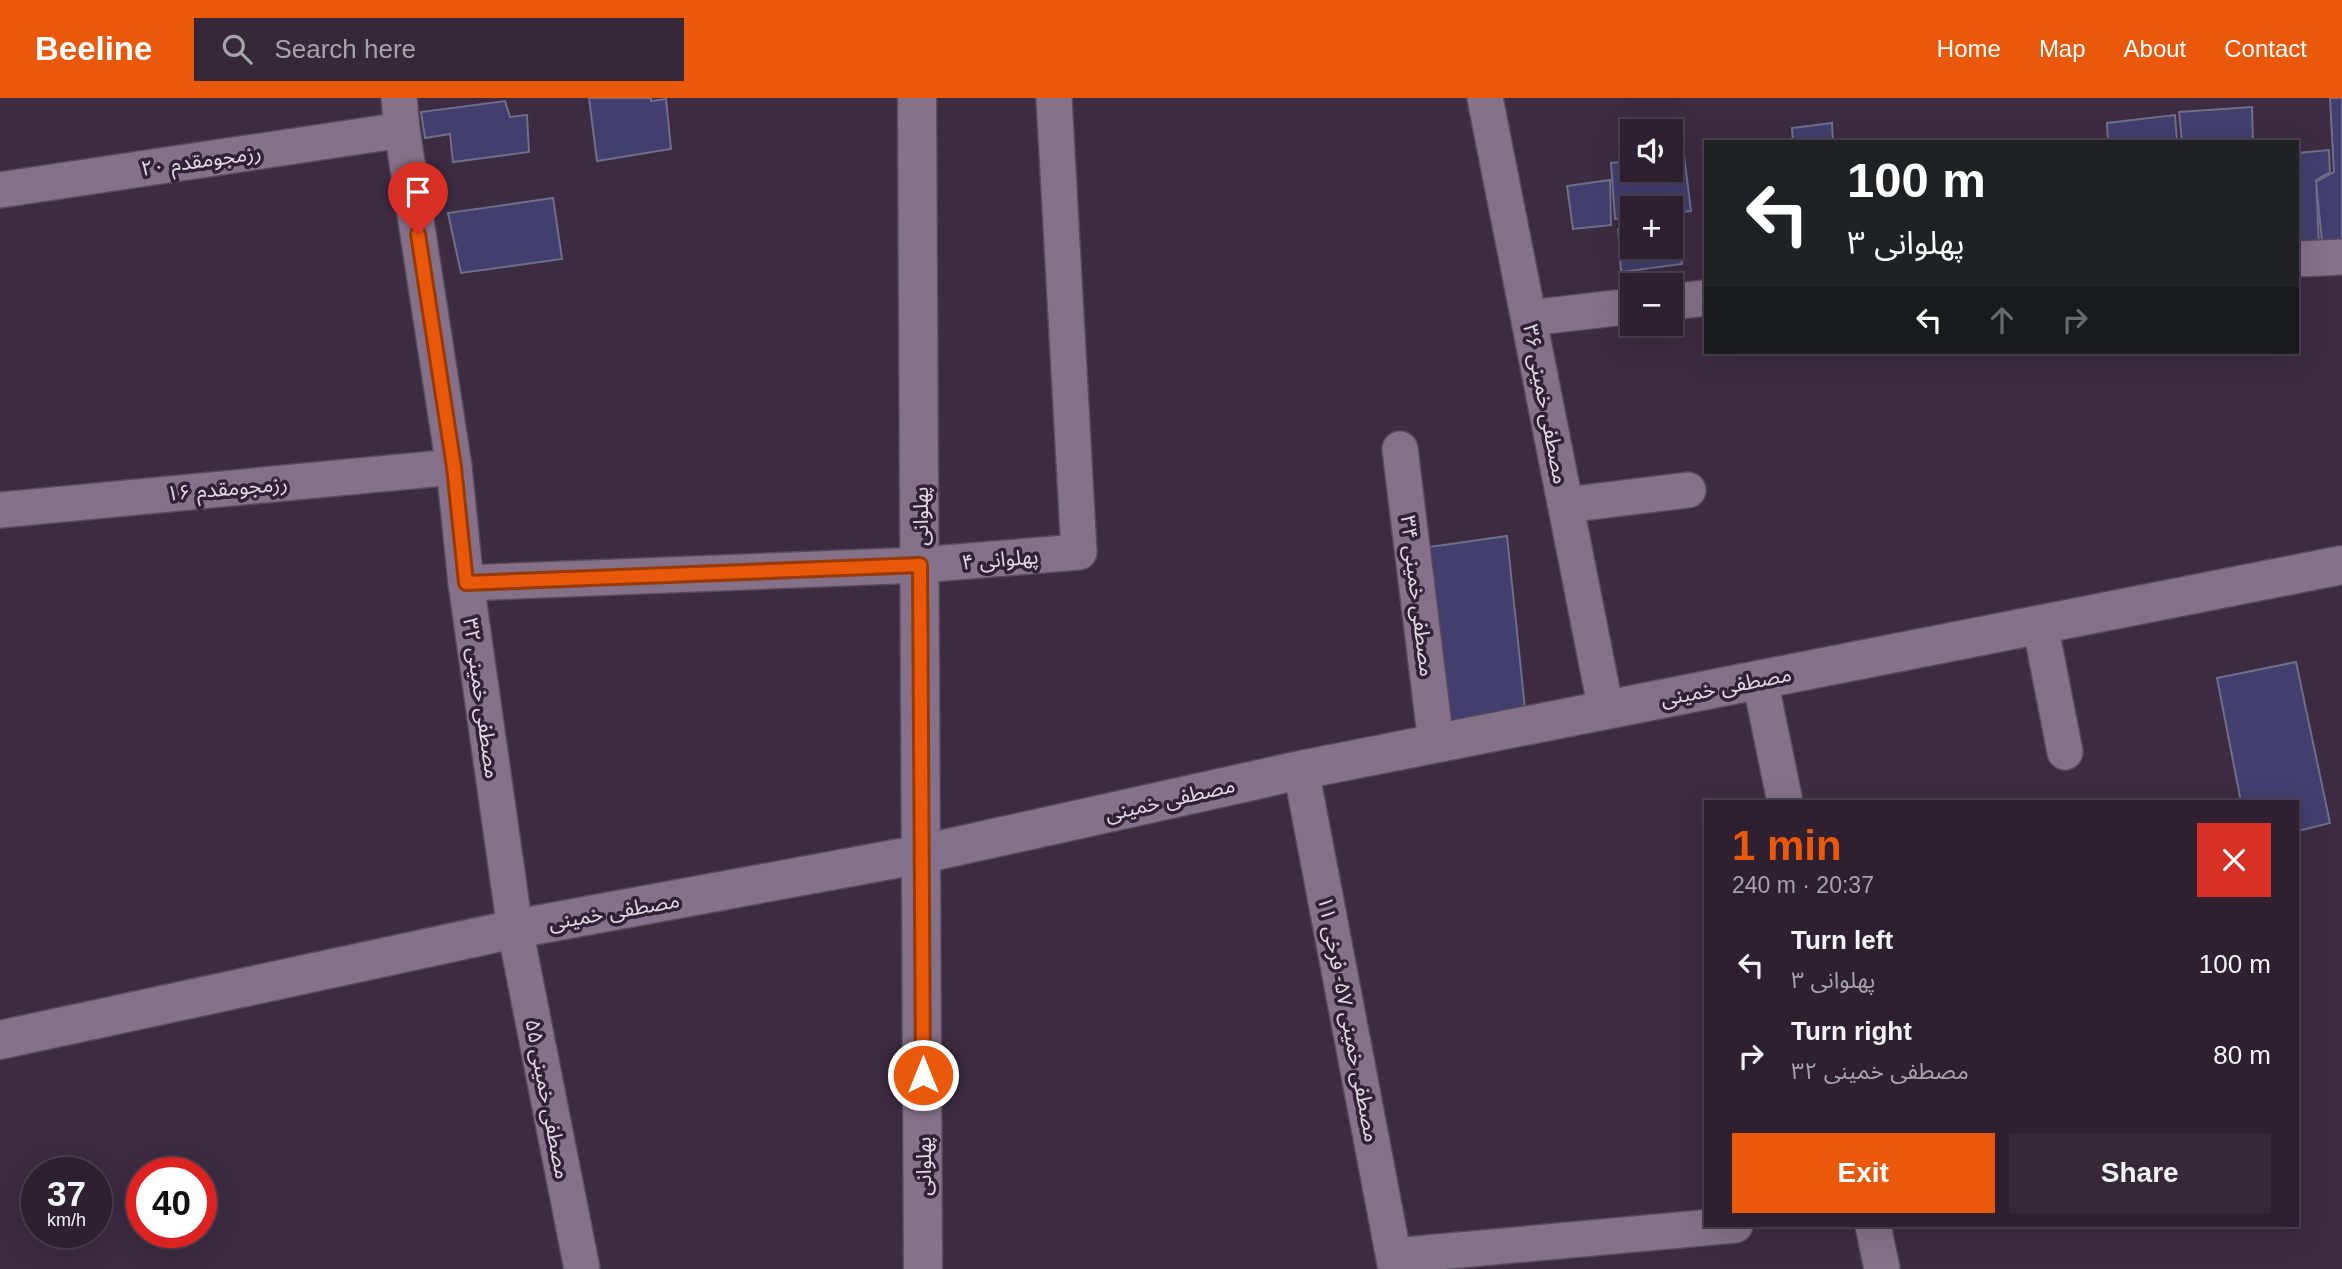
<!DOCTYPE html>
<html lang="en">
<head>
<meta charset="utf-8">
<style>
  body { margin:0; font-family:Helvetica,"Noto Sans Arabic",sans-serif; background:#362839; color:#f1f3f6; height:100vh; display:flex; flex-direction:column; font-size:26px; white-space:nowrap }
  * { box-sizing:border-box; margin:0 }
  p { font-size:23px; color:#a7a3ab }
  .icon { flex:none; width:38px; height:38px; fill:none; stroke:currentColor; stroke-width:2; stroke-linecap:round; stroke-linejoin:round }
  .map { position:relative; flex:1; overflow:hidden }
  .panel { position:absolute; left:1704px; top:702px; width:595px; height:427px; display:flex; flex-direction:column; background:#2e2031; border-radius:0px; box-shadow:0 7px 28px #0002,0 0 0 2px #493e4d }
  .panel>* { flex:none }
  .guide { position:absolute; left:1704px; top:42px; width:595px; height:214px; border-radius:0px; box-shadow:0 7px 28px #0002,0 0 0 2px #493e4d; background:#202124; color:#fff; overflow:hidden }
  .buttons { position:absolute; left:1620px; top:21px; display:grid; gap:14px }
  .buttons a { display:grid; place-items:center; width:63px; height:63px; border-radius:0px; background:#2e2031; box-shadow:0 7px 28px #0002,0 0 0 2px #493e4d; font-size:35px }
  .speed { position:absolute; left:21px; top:1059px; display:flex; gap:14px; font-size:35px; font-weight:700; text-align:center }
  .speed>* { display:grid; place-content:center; width:91px; height:91px; border-radius:50%; background:#2e2031; box-shadow:0 7px 28px #0002,0 0 0 2px #493e4d; line-height:1 }
  .speed small { font-size:18px; font-weight:400 }
  .speed .limit { border:10px solid #d22; background:#fff; color:#111 }
  .pin { position:absolute; display:grid; place-items:center; width:60px; height:60px; color:#fff; margin:-72px -30px; border-radius:50% 50% 50% 0; rotate:-45deg; box-shadow:0 0 7px #0007 }
  .pin .icon { rotate:45deg }
  .me { position:absolute; width:77px; margin:-38px; rotate:0deg; stroke-linejoin:round; filter:drop-shadow(0 0 5px #0008) }
  .turn { display:flex; align-items:center; gap:24px; height:147px; padding:0 28px; font-size:32px }
  .turn .icon { width:91px; height:91px; stroke-width:2.5 }
  .turn b { display:block; font-size:49px; line-height:60px }
  .lanes { display:flex; align-items:center; height:66px; padding:0 28px; background:#0003; justify-content:center; gap:35px; direction:ltr }
  .lanes .off { opacity:.35 }
  .round { display:grid; place-items:center; flex:none; width:74px; height:74px; border-radius:0px; background:#362839 }
  .summary { display:flex; align-items:center; justify-content:space-between; height:119px; padding:0 28px }
  h1 { font-size:42px; font-weight:600; line-height:52px; color:#ea580c }
  .cta { display:flex; gap:14px; margin-top:auto; padding:14px 28px }
  .cta a { flex:1; height:80px; border-radius:0px; background:#ea580c; color:#fff; font-size:28px; font-weight:600; line-height:80px; text-align:center }
  .cta a+a { background:#362839; color:#f1f3f6 }
  ul { padding:0; list-style:none }
  li { display:flex; align-items:center; gap:21px; height:91px; padding:0 28px }
  li div { flex:1 }
  li b { display:block; font-size:26px }
  li em { font-style:normal }
  header { display:flex; align-items:center; gap:42px; box-sizing:border-box; height:98px; padding:0 35px; background:#ea580c; color:#fff }
  header strong { font-size:33px }
  nav { display:flex; gap:38px; margin-inline-start:auto; font-size:24px }
  .search { width:490px; height:63px; background:#362839; display:flex; align-items:center; gap:18px; box-sizing:border-box; padding:0 24px; border-radius:0px; color:#a7a3ab; font-size:26px }
  .map>svg:first-child { display:block }
  .building { fill:#423e6d; stroke:#6f6e8b; stroke-width:2 }
  .lines { fill:none; stroke-linecap:round; stroke-linejoin:round }
  .street-casing { stroke:#584a5c; stroke-width:38 }
  .secondary-casing { stroke:#584a5c; stroke-width:41 }
  .street { stroke:#85718a; stroke-width:35 }
  .secondary { stroke:#85718a; stroke-width:38 }
  .route-casing { stroke:#983908; stroke-width:18 }
  .route { stroke:#ea580c; stroke-width:12 }
  .labels { text-anchor:middle; dominant-baseline:central; stroke-width:7; stroke-linejoin:round; paint-order:stroke }
  .street-label { font-size:21px; fill:#e2d7e5; stroke:#322136 }
</style>
</head>
<body>
<header>
<strong>Beeline</strong>
<div class="search"><svg class="icon" aria-label="search" viewBox="0 0 24 24"><circle cx="10" cy="10" r="6"/><path d="M15 15l6 6"/></svg>Search here</div>
<nav><a>Home</a><a>Map</a><a>About</a><a>Contact</a></nav>
</header>
<div class="map">
<svg width="2342" height="1171" viewBox="0 0 2342 1171">
  <rect width="100%" height="100%" fill="#3d2b41"/>
  <g class="building">
    <path d="M589 0H651V3L666 1 671 51 597 63Z"/>
    <path d="M2330 0H2342V152L2323 153 2316 84 2334 74Z"/>
    <path d="M505 3 510 19 527 17 529 54 453 64 450 36 425 40 421 14Z"/>
    <path d="M2252 9 2253 44H2182L2179 14Z"/>
    <path d="M2175 17 2177 44H2108L2107 25Z"/>
    <path d="M1832 25 1833 44H1793L1792 30Z"/>
    <path d="M2329 52 2330 74 2316 82 2319 147 2298 149V55Z"/>
    <path d="M1684 57 1691 113 1671 115V110H1633V119L1615 121 1611 65 1633 63V72H1671V59Z"/>
    <path d="M1610 82 1611 127 1573 131 1567 88Z"/>
    <path d="M553 100 562 161 461 175 448 115Z"/>
    <path d="M1676 122 1682 166 1621 174 1618 131 1633 129V149H1671V123Z"/>
    <path d="M1507 438 1525 611 1440 627 1422 450Z"/>
    <path d="M2296 564 2330 725 2298 733V704H2241L2217 580Z"/>
  </g>
  <g class="lines">
    <g class="street-casing">
      <g id="street">
        <path d="M399 0 402 32 454 369 466 485 515 831 582 1171"/>
        <path d="M1485 0 1606 612"/>
        <path d="M0 92 402 32"/>
        <path d="M2298 161 2342 159"/>
        <path d="M1671 204 1706 200"/>
        <path d="M1529 220 1633 208"/>
        <path d="M1400 351 1436 645"/>
        <path d="M1566 407 1688 392"/>
        <path d="M0 412 454 369"/>
        <path d="M466 485 920 467 1079 454 1054 0"/>
        <path d="M2040 526 2065 654"/>
        <path d="M1760 582 1785 704"/>
        <path d="M1301 672 1396 1171"/>
        <path d="M1873 1127 1882 1171"/>
        <path d="M1394 1158 1735 1127"/>
      </g>
    </g>
    <g class="secondary-casing">
      <g id="secondary">
        <path d="M917 0 923 1171"/>
        <path d="M0 942 515 831 922 756 1301 672 2342 467"/>
      </g>
    </g>
    <use href="#street" class="street"/>
    <use href="#secondary" class="secondary"/>
  </g>
  <g class="lines">
    <g class="route-casing">
      <path id="route" d="M418 136 454 369 466 485 920 467 923 977"/>
    </g>
    <use href="#route" class="route"/>
  </g>
  <g class="labels">
    <g class="street-label">
      <text transform="translate(201 62) rotate(-8)">رزمجومقدم ۲۰</text>
      <text transform="translate(1546 306) rotate(79)">مصطفی خمینی ۳۶</text>
      <text transform="translate(227 390) rotate(-5)">رزمجومقدم ۱۶</text>
      <text transform="translate(920 418) rotate(-90)">پهلوانی</text>
      <text transform="translate(1000 461) rotate(-5)">پهلوانی ۴</text>
      <text transform="translate(1418 498) rotate(83)">مصطفی خمینی ۳۴</text>
      <text transform="translate(1726 588) rotate(-11)">مصطفی خمینی</text>
      <text transform="translate(482 600) rotate(82)">مصطفی خمینی ۳۲</text>
      <text transform="translate(1170 701) rotate(-13)">مصطفی خمینی</text>
      <text transform="translate(614 813) rotate(-10)">مصطفی خمینی</text>
      <text transform="translate(1349 921) rotate(79)">مصطفی خمینی ۵۷- فرخی ۱۱</text>
      <text transform="translate(548 1001) rotate(79)">مصطفی خمینی ۵۵</text>
      <text transform="translate(923 1068) rotate(-90)">پهلوانی</text>
    </g>
  </g>
</svg>
<div class="buttons">
<a><svg class="icon" aria-label="sound" viewBox="0 0 24 24"><path d="M4 9h4l5-4v14l-5-4H4zM17 9q2 3 0 6"/></svg></a>
<a>+</a>
<a>−</a>
</div>
<div class="speed"><div>37<small>km/h</small></div><div class="limit">40</div></div>
<div class="pin" style="left:418px;top:136px;background:#d93025"><svg class="icon" aria-label="arrive" viewBox="0 0 24 24"><path d="M6 21V4h12l-3 4 3 4H6"/></svg></div>
<svg class="me" style="left:923px;top:977px" viewBox="-20 -20 40 40"><circle r="17" fill="#ea580c" stroke="#fff" stroke-width="3"/><path d="M0-11L8 9 0 5-8 9z" fill="#fff"/></svg>
<div class="guide">
<div class="turn"><svg class="icon" aria-label="left" viewBox="0 0 24 24"><path d="M17 20v-9H6M10 6l-5 5 5 5"/></svg><div><b>100 m</b>پهلوانی ۳</div></div>
<div class="lanes"><svg class="icon" aria-label="left" viewBox="0 0 24 24"><path d="M17 20v-9H6M10 6l-5 5 5 5"/></svg><svg class="icon off" aria-label="ahead" viewBox="0 0 24 24"><path d="M12 20V5M6 11l6-6 6 6"/></svg><svg class="icon off" aria-label="right" viewBox="0 0 24 24"><path d="M7 20v-9h11M14 6l5 5-5 5"/></svg></div>
</div>
<section class="panel">
<div class="summary"><div><h1>1 min</h1><p>240 m · 20:37</p></div><a class="round" style="background:#d93025;color:#fff"><svg class="icon" aria-label="close" viewBox="0 0 24 24"><path d="M6 6l12 12M18 6L6 18"/></svg></a></div>
<ul>
<li><svg class="icon" aria-label="left" viewBox="0 0 24 24"><path d="M17 20v-9H6M10 6l-5 5 5 5"/></svg><div><b>Turn left</b><p>پهلوانی ۳</p></div><em>100 m</em></li>
<li><svg class="icon" aria-label="right" viewBox="0 0 24 24"><path d="M7 20v-9h11M14 6l5 5-5 5"/></svg><div><b>Turn right</b><p>مصطفی خمینی ۳۲</p></div><em>80 m</em></li>
</ul>
<div class="cta"><a>Exit</a><a>Share</a></div>
</section>
</div>
</body>
</html>
